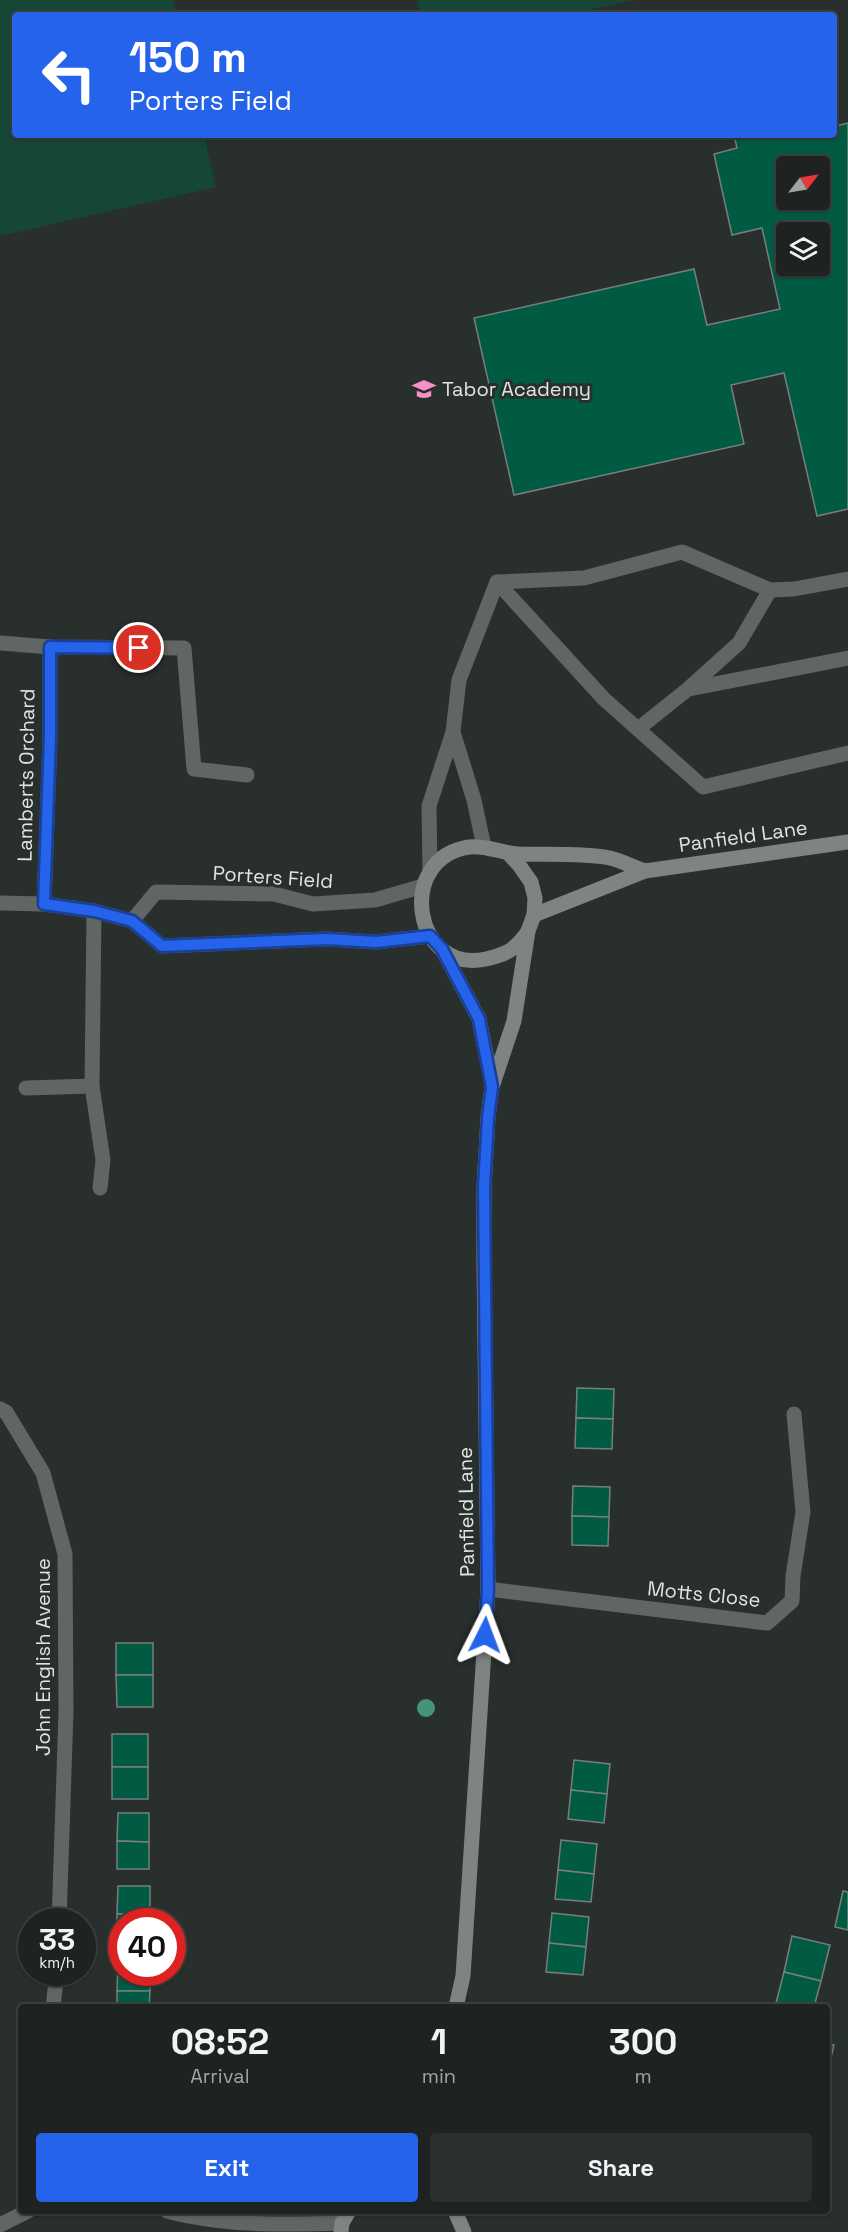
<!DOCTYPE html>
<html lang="en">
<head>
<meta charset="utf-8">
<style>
  body { margin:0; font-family:"Space Grotesk",sans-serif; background:#2b2f2e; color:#f1f3f6; height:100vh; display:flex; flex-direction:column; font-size:22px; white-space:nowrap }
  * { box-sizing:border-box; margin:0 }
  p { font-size:20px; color:#a1a4a5 }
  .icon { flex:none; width:33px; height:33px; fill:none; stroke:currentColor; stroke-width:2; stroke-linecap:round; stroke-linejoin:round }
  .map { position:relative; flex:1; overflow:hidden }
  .details { position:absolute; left:18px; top:2004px; width:812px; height:210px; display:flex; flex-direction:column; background:#1e2321; border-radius:6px; box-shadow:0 2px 4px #0004,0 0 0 2px #3c403f }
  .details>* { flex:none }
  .guide { position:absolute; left:12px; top:12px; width:825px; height:126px; border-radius:6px; box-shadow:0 2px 4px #0004,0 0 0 2px #3c403f; background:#2563eb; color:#fff; overflow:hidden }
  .needle { width:39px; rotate:59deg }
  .tools { position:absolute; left:776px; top:156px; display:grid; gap:12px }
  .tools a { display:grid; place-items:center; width:54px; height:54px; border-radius:6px; background:#1e2321; box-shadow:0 2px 4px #0004,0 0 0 2px #3c403f; font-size:30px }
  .speed { position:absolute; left:18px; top:1908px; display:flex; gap:12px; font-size:30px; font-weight:700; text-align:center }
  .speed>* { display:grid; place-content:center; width:78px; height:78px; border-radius:50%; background:#1e2321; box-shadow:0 2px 4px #0004,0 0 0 2px #3c403f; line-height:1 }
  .speed small { font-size:15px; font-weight:400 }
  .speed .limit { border:9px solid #d22; background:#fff; color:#111 }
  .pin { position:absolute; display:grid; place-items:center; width:51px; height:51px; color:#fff; margin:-26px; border:3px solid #fff; border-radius:50%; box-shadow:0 2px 6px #0007 }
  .me { position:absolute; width:66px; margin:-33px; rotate:3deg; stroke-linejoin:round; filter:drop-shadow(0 0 4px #0008) }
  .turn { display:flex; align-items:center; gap:21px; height:126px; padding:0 18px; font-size:27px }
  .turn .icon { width:78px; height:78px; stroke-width:2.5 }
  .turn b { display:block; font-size:42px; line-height:51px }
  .eta { display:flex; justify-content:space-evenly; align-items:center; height:102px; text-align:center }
  .eta b { font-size:36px; font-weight:700; line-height:42px }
  .cta { display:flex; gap:12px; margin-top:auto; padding:12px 18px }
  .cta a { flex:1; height:69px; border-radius:6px; background:#2563eb; color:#fff; font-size:24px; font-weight:700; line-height:69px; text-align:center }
  .cta a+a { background:#2b2f2e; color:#f1f3f6 }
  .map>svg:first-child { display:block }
  .green { fill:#164636 }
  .building { fill:#015b43; stroke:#777e7b; stroke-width:1.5; fill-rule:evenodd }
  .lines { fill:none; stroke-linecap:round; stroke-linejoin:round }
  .lane { stroke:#616563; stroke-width:15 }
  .street { stroke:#616563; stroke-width:15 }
  .secondary { stroke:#7e8481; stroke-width:15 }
  .tree { fill:#459378 }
  .route-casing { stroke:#184099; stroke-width:15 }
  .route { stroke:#2563eb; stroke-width:10 }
  .labels { text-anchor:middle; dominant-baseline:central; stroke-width:6; stroke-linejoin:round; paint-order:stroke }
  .poi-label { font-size:20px; fill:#e0e4e2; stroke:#282f2c; text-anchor:start }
  .street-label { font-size:20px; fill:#e0e4e2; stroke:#282f2c }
</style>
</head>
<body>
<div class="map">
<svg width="848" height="2232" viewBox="0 0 848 2232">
  <rect width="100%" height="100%" fill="#282f2c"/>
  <g class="green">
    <path d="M0 0H173L176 15H15V135H204L216 187 0 236Z"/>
    <path d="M417 0H635L566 15H421Z"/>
  </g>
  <g class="building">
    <path d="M834 115 836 126 848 123V509L817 516 784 373 731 385 744 444 514 495 474 318 694 269 707 325 780 309 762 228 732 235 714 154 737 148 734 135H834ZM786 166H819V200H786ZM786 232H819V266H786Z"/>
    <path d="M577 1388 614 1389 613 1419 576 1418Z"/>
    <path d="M576 1418 613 1419 612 1449 575 1448Z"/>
    <path d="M573 1486 610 1487 609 1517 572 1516Z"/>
    <path d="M572 1516 609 1517 608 1546 572 1545Z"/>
    <rect x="116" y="1643" width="37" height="32"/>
    <path d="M116 1675H153V1707H117Z"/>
    <rect x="112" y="1734" width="36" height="33"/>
    <path d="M574 1760 610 1764 607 1794 571 1790Z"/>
    <rect x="112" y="1767" width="36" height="32"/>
    <path d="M571 1790 607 1794 604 1823 568 1819Z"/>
    <path d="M118 1813H149V1842L117 1841Z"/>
    <path d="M561 1840 597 1844 594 1874 558 1870Z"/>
    <path d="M117 1841 149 1842V1869H117Z"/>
    <path d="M558 1870 594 1874 591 1902 555 1899Z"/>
    <path d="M118 1886H150V1914H117Z"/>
    <path d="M843 1891 848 1892V1930L835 1927Z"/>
    <path d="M552 1913 589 1917 586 1947 549 1943Z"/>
    <path d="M117 1914H150L149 1922H122V1941H117Z"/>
    <path d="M792 1936 830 1945 821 1981 784 1972Z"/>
    <path d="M549 1943 586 1947 583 1975 546 1972Z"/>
    <path d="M118 1963H122V1972H150V1991H117Z"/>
    <path d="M784 1972 821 1981 814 2007H775Z"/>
    <path d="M117 1991H150L149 2007H117Z"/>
    <path d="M826 2044 834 2045 826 2079Z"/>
  </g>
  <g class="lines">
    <g class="lane">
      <path d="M497 582 604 699 703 787 848 753"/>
      <path d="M497 582 584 578 682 552 770 590 794 589 848 579"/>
      <path d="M689 689 848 658"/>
      <path d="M638 729 688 689 739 643 770 590"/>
      <path d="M453 732 474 800 484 847"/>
      <path d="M430 872 429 806 453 732 459 680 497 582"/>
    </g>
    <g class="street">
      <path d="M0 643 50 647 184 648 194 769 247 775"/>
      <path d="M0 903 44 904 94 911 132 921 162 946 327 939 376 942 430 936"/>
      <path d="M44 904 50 737V647"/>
      <path d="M94 911 92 1086 103 1160 100 1188"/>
      <path d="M132 921 156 892 274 894 313 904 375 900 423 886"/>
      <path d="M26 1088 92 1086"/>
      <path d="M0 1409 6 1412 43 1473 65 1554 66 1712 59 1922"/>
      <path d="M488 1589 767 1623 792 1601 793 1576 803 1512 794 1414"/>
      <path d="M53 2007 57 1972"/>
      <path d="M167 2211C222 2226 285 2225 342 2223"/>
      <path d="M0 2225 28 2211"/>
    </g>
    <g class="secondary">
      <path d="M534 915 645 871 848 842"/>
      <path d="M527 933C514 951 506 954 486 959 413 975 395 858 469 847 486 845 501 853 518 854 545 855 585 853 610 858 622 861 633 867 645 871"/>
      <path d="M442 949 479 1019 492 1084"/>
      <path d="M456 2007 463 1976 488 1589 484 1262V1187L488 1117 492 1087 514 1021 528 931 534 915 535 898 531 882 519 865 508 853"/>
      <path d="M455 2211 464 2232"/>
      <path d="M341 2232 342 2223 349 2211"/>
    </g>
  </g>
  <circle class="tree" cx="426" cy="1708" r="9"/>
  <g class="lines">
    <g class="route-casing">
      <path id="route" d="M139 648 50 647V737L44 904 94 911 132 921 162 946 327 939 376 942 430 936 442 949 479 1019 492 1087 488 1118 484 1187 488 1589 485 1635"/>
    </g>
    <use href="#route" class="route"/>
  </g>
  <defs>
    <g id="school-bare" transform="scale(1.8)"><path d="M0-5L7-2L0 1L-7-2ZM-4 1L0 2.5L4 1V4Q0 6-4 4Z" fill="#f98fc8" stroke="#282f2c" stroke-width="2.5" paint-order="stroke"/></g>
  </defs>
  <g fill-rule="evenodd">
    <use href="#school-bare" x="424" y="389"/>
  </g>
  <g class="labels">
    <g class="poi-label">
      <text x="442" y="389">Tabor Academy</text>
    </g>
    <g class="street-label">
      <text transform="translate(26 775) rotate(-89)">Lamberts Orchard</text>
      <text transform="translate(743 836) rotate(-8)">Panfield Lane</text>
      <text transform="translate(273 877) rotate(4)">Porters Field</text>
      <text transform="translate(466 1512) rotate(-91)">Panfield Lane</text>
      <text transform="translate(704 1594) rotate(6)">Motts Close</text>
      <text transform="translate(43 1657) rotate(-90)">John English Avenue</text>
    </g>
  </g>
</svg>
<div class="tools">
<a><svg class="needle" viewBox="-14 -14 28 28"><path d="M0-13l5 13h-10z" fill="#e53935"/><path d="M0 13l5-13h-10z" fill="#a1a4a5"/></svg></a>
<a><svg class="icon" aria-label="layers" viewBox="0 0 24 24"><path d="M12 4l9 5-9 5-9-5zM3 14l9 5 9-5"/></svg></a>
</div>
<div class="speed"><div>33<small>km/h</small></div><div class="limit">40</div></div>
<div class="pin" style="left:139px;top:648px;background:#d93025"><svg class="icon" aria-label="arrive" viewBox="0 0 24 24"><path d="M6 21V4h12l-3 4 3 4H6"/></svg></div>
<svg class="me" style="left:485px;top:1635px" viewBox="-20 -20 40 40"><path d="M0-17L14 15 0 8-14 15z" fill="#2563eb" stroke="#fff" stroke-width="4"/></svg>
<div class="guide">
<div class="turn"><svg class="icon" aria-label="left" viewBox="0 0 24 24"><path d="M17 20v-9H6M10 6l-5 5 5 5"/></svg><div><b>150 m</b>Porters Field</div></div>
</div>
<section class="details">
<div class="eta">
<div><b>08:52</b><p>Arrival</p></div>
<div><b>1</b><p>min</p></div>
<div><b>300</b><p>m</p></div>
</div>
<div class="cta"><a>Exit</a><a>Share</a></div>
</section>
</div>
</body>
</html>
